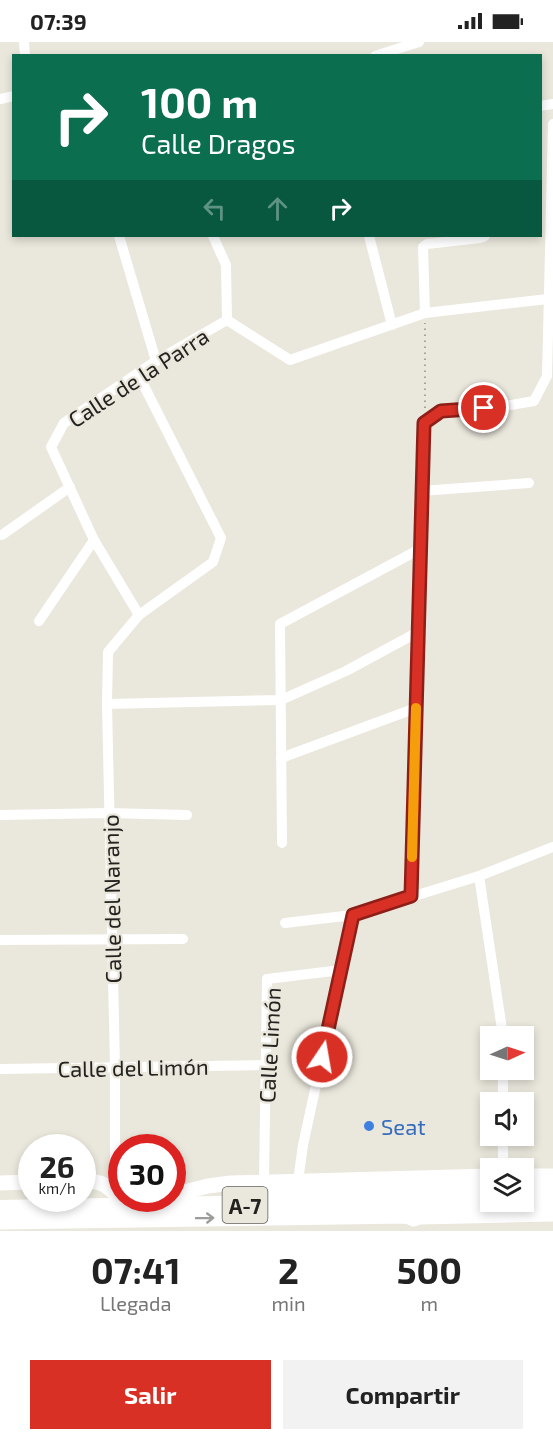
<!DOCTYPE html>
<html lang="es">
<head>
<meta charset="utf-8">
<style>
  body { margin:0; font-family:"Exo 2",sans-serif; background:#f2f2f2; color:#222; height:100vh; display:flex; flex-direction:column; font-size:22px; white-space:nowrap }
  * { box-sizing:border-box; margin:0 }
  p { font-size:20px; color:#767676 }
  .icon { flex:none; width:33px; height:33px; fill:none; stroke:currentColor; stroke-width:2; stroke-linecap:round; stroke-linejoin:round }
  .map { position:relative; height:1189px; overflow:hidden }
  .sheet { display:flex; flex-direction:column; background:#fff; flex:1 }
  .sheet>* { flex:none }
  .top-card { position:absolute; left:12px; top:12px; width:530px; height:183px; border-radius:0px; box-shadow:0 3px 9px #0003; background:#0b6e4f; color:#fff; overflow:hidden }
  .needle { width:39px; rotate:87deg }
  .controls { position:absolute; left:480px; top:984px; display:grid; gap:12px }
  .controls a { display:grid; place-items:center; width:54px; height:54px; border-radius:0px; background:#fff; box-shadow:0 3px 9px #0003; font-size:30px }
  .speed { position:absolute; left:18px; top:1092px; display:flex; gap:12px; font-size:30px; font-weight:700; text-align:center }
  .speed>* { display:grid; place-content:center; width:78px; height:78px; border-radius:50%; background:#fff; box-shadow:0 3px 9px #0003; line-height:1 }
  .speed small { font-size:15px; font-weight:400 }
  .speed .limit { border:9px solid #d22; background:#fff; color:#111 }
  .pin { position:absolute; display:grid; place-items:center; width:51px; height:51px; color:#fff; margin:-26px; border:3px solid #fff; border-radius:50%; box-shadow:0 2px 6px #0007 }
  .me { position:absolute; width:66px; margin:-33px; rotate:12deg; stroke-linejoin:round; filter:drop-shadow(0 0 4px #0008) }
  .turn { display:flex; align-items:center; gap:21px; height:126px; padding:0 30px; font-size:27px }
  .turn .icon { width:78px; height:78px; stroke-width:2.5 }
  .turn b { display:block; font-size:42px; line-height:51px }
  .lanes { display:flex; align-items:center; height:57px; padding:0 30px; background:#0003; justify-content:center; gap:30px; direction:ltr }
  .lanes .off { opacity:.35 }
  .eta { display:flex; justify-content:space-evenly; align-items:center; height:102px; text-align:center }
  .eta b { font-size:36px; font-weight:700; line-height:42px }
  .cta { display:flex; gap:12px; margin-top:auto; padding:12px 30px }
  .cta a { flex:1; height:69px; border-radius:0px; background:#d93025; color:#fff; font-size:24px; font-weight:700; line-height:69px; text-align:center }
  .cta a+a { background:#f2f2f2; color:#222 }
  .status { display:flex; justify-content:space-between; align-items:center; height:42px; padding:0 30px; background:#fff; direction:ltr }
  .status svg { height:16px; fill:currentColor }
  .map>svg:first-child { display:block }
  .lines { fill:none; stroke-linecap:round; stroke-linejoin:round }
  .path { stroke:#908e87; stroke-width:1.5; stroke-dasharray:1.5 4.5; stroke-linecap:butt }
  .street { stroke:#fff; stroke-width:10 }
  .secondary { stroke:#fff; stroke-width:15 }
  .highway { stroke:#fff; stroke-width:20 }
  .oneway { stroke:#9c9c9a }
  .route-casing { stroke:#8d1f18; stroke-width:15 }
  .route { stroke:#d93025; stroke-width:10 }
  .slow { stroke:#f59e0b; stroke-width:10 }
  .shop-dot { fill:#3f7fe0; stroke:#eae7dc; stroke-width:2 }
  .labels { text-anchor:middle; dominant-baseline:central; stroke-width:4.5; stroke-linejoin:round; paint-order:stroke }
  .shield { fill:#eae7dc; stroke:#5f5d58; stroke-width:1.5 }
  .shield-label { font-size:21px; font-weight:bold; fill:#23221f }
  .street-label { font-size:22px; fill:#23221f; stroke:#eae7dc }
  .shop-label { font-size:22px; fill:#366cbe; stroke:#eae7dc; text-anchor:start }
</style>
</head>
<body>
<div class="status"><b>07:39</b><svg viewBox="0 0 49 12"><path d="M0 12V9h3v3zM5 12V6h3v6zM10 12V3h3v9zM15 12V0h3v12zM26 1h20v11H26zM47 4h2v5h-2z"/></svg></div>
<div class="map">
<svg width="553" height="1189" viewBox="0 0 553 1189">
  <rect width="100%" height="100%" fill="#eae7dc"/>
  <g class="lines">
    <path class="path" d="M425 366V281"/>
    <g class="street">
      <path d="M24 0 25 14"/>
      <path d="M375 14 419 0"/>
      <path d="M0 57 14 54"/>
      <path d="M540 64 553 62"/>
      <path d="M119 194 156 319"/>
      <path d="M213 194 226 223 227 278"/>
      <path d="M369 194 392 283"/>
      <path d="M425 271 423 205 427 202 480 196 485 194"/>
      <path d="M421 449 529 441"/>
      <path d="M2 493 70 445"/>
      <path d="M139 573 94 498 51 405 64 381 156 319 227 278 290 318 425 271 548 257"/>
      <path d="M39 579 94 498"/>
      <path d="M107 662 281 658 346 629 418 590"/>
      <path d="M281 716 416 666"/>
      <path d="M0 773 109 771 187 773"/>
      <path d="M282 801 280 582 420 507"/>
      <path d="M479 834 503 994"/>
      <path d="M411 854 424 381 441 369 505 364 534 359 547 334 553 82"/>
      <path d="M285 881 353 873 479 834 553 805"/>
      <path d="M0 898 183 897"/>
      <path d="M0 1027 267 1023"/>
      <path d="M503 1060V1028"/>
      <path d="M503 1126V1094"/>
      <path d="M264 1139 267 937 341 928"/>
      <path d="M298 1139 303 1103 353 873"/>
      <path d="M115 1152V1025L107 662 108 610 139 573 213 520 221 496 138 332"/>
    </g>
    <g class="secondary">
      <path d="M524 1134H553"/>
      <path d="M82 1139C97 1139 106 1141 115 1152"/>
      <path d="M0 1141 32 1140"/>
      <path d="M180 1151 208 1144 231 1141 490 1134"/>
      <path d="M0 1180 407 1174 414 1177 420 1175 553 1172"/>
    </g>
    <g class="highway">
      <path d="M524 1144H553"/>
      <path d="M241 1150 490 1145"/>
      <path d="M524 1158H553"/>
      <path d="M0 1168 490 1159"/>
    </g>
  </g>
  <defs><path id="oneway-shaft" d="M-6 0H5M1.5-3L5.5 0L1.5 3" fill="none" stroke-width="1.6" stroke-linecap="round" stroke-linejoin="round" transform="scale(1.5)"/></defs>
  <use class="oneway" href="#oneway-shaft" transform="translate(205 1176) rotate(-1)"/>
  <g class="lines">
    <g class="route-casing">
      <path id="route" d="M322 1015 353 873 411 854 424 381 441 369 484 366"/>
    </g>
    <use href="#route" class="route"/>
    <path class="slow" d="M412 815 416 666"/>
  </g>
  <circle class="shop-dot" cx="369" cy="1084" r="6"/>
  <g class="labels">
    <rect class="shield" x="222.5" y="1145" width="45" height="36" rx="4.5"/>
    <g class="shield-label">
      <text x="245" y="1163">A-7</text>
    </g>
    <g class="street-label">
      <text transform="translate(138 335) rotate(-33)">Calle de la Parra</text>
      <text transform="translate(111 857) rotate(-91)">Calle del Naranjo</text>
      <text transform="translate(269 1003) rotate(-87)">Calle Limón</text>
      <text transform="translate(133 1025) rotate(-1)">Calle del Limón</text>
    </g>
    <g class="shop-label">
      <text x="381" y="1084">Seat</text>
    </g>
  </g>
</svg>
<div class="controls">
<a><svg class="needle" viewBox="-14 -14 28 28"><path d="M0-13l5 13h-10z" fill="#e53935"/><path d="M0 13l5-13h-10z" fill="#767676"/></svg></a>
<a><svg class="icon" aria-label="sound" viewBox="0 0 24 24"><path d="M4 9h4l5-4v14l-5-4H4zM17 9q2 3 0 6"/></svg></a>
<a><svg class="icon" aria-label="layers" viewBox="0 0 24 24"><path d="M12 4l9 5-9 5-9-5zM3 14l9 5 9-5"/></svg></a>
</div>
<div class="speed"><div>26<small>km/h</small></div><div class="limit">30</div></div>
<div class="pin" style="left:484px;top:366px;background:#d93025"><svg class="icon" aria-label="arrive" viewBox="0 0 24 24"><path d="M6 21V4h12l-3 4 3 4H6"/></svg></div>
<svg class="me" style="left:322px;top:1015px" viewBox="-20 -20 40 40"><circle r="17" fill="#d93025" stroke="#fff" stroke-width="3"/><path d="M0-11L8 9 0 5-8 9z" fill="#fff"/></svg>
<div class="top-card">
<div class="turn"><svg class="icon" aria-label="right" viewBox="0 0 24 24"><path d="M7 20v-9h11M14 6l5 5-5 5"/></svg><div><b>100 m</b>Calle Dragos</div></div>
<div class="lanes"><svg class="icon off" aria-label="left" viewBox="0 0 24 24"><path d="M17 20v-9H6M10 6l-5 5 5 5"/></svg><svg class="icon off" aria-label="ahead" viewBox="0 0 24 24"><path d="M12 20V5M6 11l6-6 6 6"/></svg><svg class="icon" aria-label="right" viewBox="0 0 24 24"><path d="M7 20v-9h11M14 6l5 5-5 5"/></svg></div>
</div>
</div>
<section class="sheet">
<div class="eta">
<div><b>07:41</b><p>Llegada</p></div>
<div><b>2</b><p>min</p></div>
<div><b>500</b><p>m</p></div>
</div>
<div class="cta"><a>Salir</a><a>Compartir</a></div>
</section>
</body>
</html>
